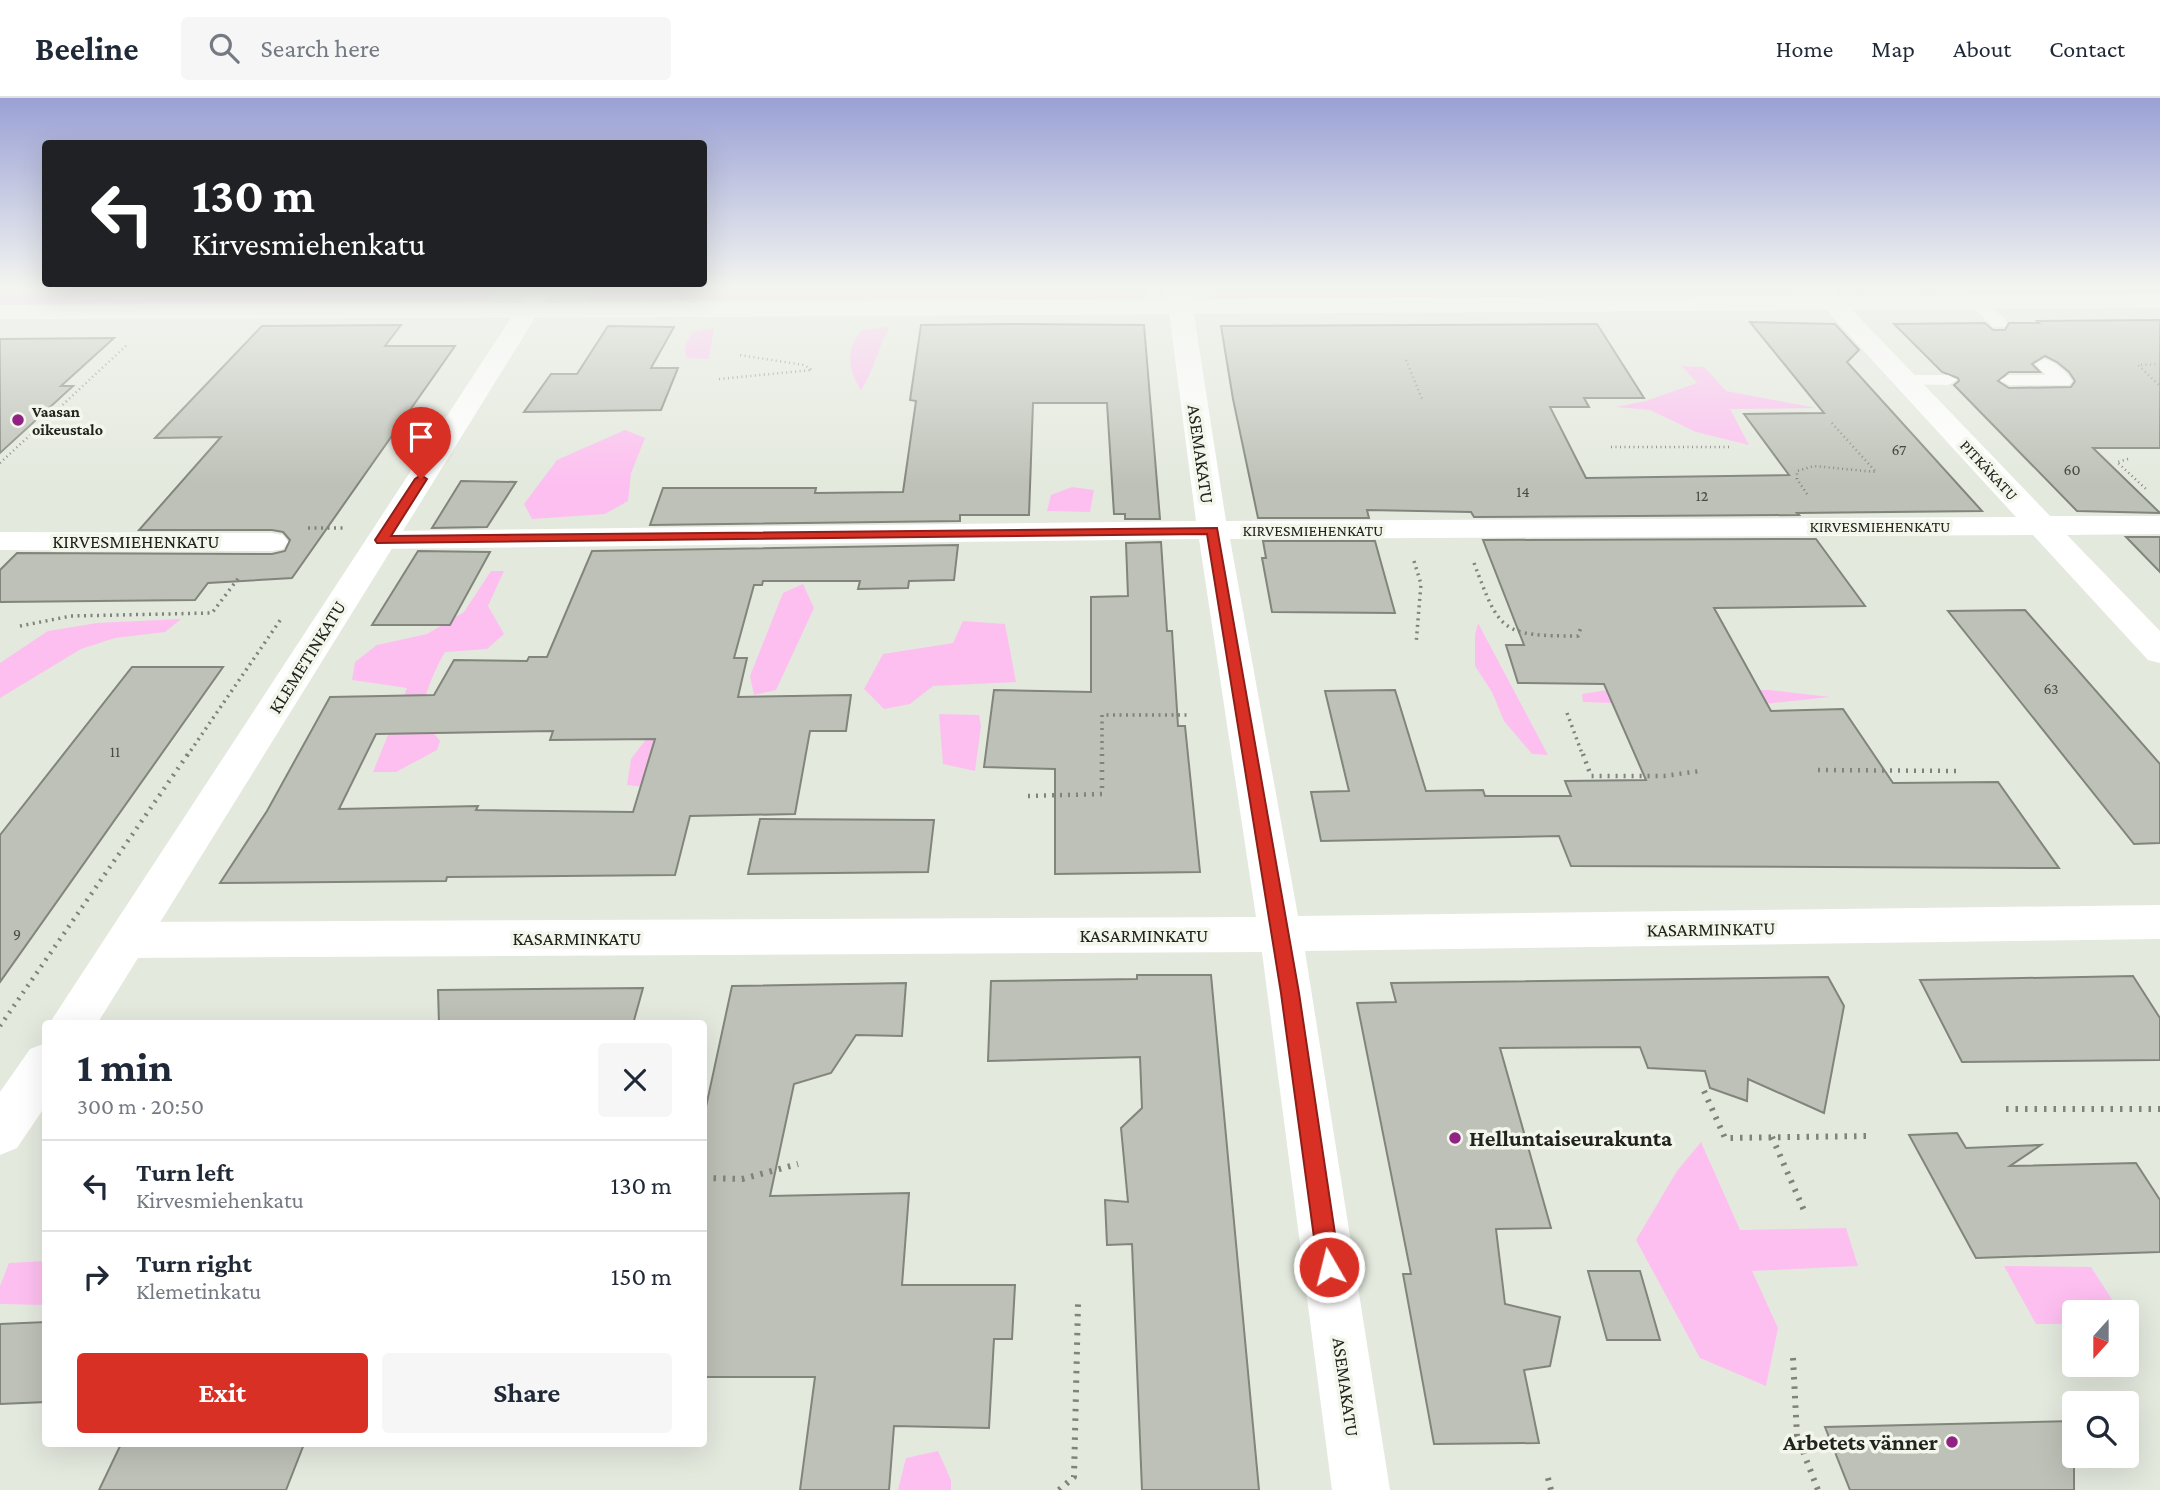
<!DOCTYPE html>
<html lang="en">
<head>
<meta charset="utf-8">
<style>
  body { margin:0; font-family:"Crimson Pro",serif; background:#f6f6f7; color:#1f2937; height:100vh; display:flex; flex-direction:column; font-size:26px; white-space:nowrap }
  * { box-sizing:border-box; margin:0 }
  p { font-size:23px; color:#747a83 }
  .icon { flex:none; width:38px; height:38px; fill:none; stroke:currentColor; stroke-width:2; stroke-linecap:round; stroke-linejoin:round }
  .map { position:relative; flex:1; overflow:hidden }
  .details { position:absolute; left:42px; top:922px; width:665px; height:427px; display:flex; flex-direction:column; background:#fff; border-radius:7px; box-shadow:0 7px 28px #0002 }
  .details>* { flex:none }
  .top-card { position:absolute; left:42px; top:42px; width:665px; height:147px; border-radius:7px; box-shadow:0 7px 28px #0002; background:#202124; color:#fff; overflow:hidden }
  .needle { width:46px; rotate:201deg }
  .tools { position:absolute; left:2062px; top:1202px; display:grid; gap:14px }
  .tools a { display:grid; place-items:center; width:77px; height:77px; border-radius:7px; background:#fff; box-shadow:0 7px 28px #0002; font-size:35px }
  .pin { position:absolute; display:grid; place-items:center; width:60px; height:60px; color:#fff; margin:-72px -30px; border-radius:50% 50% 50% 0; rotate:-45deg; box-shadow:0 0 7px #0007 }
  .pin .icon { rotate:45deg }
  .me { position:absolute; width:77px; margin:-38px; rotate:352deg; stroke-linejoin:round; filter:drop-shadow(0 0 5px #0008) }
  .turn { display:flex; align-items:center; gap:24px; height:147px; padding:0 35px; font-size:32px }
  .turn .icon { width:91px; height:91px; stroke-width:2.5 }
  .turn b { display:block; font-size:49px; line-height:60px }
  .round { display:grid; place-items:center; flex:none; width:74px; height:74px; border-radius:7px; background:#f6f6f7 }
  .head { display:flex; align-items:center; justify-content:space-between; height:119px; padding:0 35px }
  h1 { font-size:42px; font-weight:700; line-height:52px }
  .action { display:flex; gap:14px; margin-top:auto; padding:14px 35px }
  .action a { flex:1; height:80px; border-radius:7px; background:#d93025; color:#fff; font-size:28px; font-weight:700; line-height:80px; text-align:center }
  .action a+a { background:#f6f6f7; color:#1f2937 }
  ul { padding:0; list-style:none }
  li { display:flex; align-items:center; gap:21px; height:91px; padding:0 35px; border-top:2px solid #e0e1e3 }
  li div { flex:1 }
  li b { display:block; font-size:26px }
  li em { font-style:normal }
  header { display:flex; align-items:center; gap:42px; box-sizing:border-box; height:98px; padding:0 35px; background:#fff; border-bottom:2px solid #e0e1e3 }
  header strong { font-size:33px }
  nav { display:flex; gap:38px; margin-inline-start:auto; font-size:24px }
  .search { width:490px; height:63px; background:#f6f6f7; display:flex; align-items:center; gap:18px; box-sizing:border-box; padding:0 24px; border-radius:7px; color:#747a83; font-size:26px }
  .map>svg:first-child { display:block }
  .green { fill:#fdbff0 }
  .building { fill:#bdc1b7; stroke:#81857b; stroke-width:2; fill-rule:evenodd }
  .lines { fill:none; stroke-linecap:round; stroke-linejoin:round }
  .path-far3 { stroke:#80837b; stroke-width:2.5; stroke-dasharray:1 3.5; stroke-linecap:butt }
  .path-far2 { stroke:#80837b; stroke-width:3.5; stroke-dasharray:2 4.5; stroke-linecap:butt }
  .path-far1 { stroke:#80837b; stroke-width:4.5; stroke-dasharray:2 6; stroke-linecap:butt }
  .path { stroke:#80837b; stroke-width:6; stroke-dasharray:2.5 7; stroke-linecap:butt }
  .lane { fill:#fff; fill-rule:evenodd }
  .street { fill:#fff; fill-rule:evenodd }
  .secondary { fill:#fff; fill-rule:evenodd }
  .route { fill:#d93025; stroke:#8d1f18; stroke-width:2 }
  .poi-dot { fill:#912284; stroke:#f2f6eb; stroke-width:2.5 }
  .labels { text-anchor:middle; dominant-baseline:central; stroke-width:7; stroke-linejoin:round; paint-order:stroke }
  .far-poi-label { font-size:16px; font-weight:bold; fill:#22231f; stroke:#f2f6eb; text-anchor:start }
  .number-label { font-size:16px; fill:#494a45 }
  .far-street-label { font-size:16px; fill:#22231f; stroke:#f2f6eb }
  .street-label { font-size:19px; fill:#22231f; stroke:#f2f6eb }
  .near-poi-label { font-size:23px; font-weight:bold; fill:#22231f; stroke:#f2f6eb; text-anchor:start }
</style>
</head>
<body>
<header>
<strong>Beeline</strong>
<div class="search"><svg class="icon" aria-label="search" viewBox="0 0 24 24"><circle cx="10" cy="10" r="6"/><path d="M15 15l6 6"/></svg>Search here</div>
<nav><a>Home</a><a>Map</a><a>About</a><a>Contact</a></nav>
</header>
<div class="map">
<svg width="2160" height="1392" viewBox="0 0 2160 1392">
  <rect width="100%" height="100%" fill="#e4e9de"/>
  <g class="green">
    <path d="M0 191H497L488 203 0 206Z"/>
    <path d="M594 191H1148V197L1143 200 588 202Z"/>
    <path d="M1211 191H1792L1794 194 1793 197H1766L1216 200 1212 198Z"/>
    <path d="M1847 191H2160V195L1857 197Z"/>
    <path d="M886 229 889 231C877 251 874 273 861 292 848 271 845 251 862 232Z"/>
    <path d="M714 230 709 261 687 260 684 251 692 234Z"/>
    <path d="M1682 268 1704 269 1726 293 1816 310 1730 311 1749 347 1696 334 1650 312 1616 309 1646 303 1697 285Z"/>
    <path d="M625 332 645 340 631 375 628 403 605 416 532 421 524 406 557 362Z"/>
    <path d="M1072 389 1094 392 1090 414 1047 413 1051 397Z"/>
    <path d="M491 473H504L488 508 504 536 487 551 445 554C437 568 420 602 424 619 426 627 435 636 440 643L437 652 396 674H373L407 590 352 582 355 564 377 547 427 536 464 514Z"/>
    <path d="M803 486 814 510 776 592 754 597 750 578 783 495Z"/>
    <path d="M181 521 165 534 115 540 81 551 0 600V565L48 533 97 525Z"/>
    <path d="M963 523 1005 526 1016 584 933 588 910 606 884 611 864 591 883 556 953 545Z"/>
    <path d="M1478 525 1548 657 1532 656 1504 623 1492 594 1475 568V537Z"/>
    <path d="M1607 592H1769L1830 599 1734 609 1583 604 1582 596Z"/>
    <path d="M939 616 979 617 981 628 975 673 943 666Z"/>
    <path d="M647 640 677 643 661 691 627 687 631 661Z"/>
    <path d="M1701 1044 1740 1132 1846 1130 1858 1168 1752 1173 1778 1230 1766 1288 1700 1260 1636 1142 1677 1073Z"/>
    <path d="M45 1163V1207L0 1206V1188L9 1165Z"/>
    <path d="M2004 1168 2091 1169 2120 1214H2074V1226H2036Z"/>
    <path d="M938 1353 951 1382V1392H898L906 1360Z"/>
  </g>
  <g class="building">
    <path d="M2160 222V350H2093L2160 415 2077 413 1954 287 1959 283 1958 280 1942 274 1894 226 1985 225 1993 232H2005L2009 225H2039L2037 223ZM2045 258 2057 264 2069 274 2075 283 2071 289 2009 290 1998 283 2009 274H2040L2032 266Z"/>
    <path d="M1750 224 1835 226 1859 252 1847 264 1982 413 1797 415 1799 417 1474 419 1471 414 1367 412 1369 420H1258L1233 301 1221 228 1597 226 1644 300H1584L1589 309H1550L1586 380 1789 377 1744 316 1824 315Z"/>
    <path d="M1012 226 1144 227 1160 421H1125V416H1114L1107 305H1033L1029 417H960V423L650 427 663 390H816L815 395 903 394 916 303 910 302 921 227Z"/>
    <path d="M401 227 385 248H455L292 480 208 485 195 502 0 504V472L17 455 272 456 285 453 290 442 283 434 272 432H139L221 339 155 340 262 228Z"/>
    <path d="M608 228 674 229 651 270H678L661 312 524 314 551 276H577Z"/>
    <path d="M114 240 61 288H73L0 355V241Z"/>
    <path d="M461 383 516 384 487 429 432 430Z"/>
    <path d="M2126 439H2160V474Z"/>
    <path d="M1816 441 1865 508 1714 510 1771 613 1843 611 1893 685 1998 684 2059 770 1571 768 1559 738 1321 743 1311 694 1349 693 1325 593 1395 592 1426 693 1483 692 1485 698H1571L1565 683 1646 682 1604 586 1518 585 1506 547H1524L1483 442Z"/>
    <path d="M1263 443H1375L1395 515 1272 514 1262 460H1266Z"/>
    <path d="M1161 444 1167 533H1172L1178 628H1185L1200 774 1055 776V671L984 669 994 592 1091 594V499L1128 498 1126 445Z"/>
    <path d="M958 447 954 482 909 483 908 490 858 491 860 483H763L762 487H754L734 560H747L738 599 851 597 846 633H810L795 716 690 718 675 777 447 779 446 783 220 785 267 713 330 599 434 597 454 562 527 563 529 559H547L592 453ZM553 633 550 642 655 641 633 714 476 712 478 708 339 711 376 636Z"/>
    <path d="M418 453 490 454 450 527H372Z"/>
    <path d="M2025 512 2160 666V745L2134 746 1948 513Z"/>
    <path d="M132 569H223L0 884V737Z"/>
    <path d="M760 721 934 722 928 774 748 776Z"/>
    <path d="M1137 877H1211L1259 1392H1142L1132 1146 1107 1147 1105 1102 1128 1104 1121 1030 1142 1010 1140 959 988 963 991 883 1137 881Z"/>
    <path d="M2133 878 2160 920V962L1962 964 1920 882Z"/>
    <path d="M1828 879 1844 908 1824 1015 1748 981 1747 1003 1710 990 1705 973 1648 970 1640 949 1500 950 1551 1130 1496 1131 1505 1206 1560 1219 1550 1268 1524 1272 1539 1345 1434 1346 1403 1176H1411L1357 905 1396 904 1391 885Z"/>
    <path d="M906 885 902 938 856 937 831 975 794 986 770 1098 909 1095 902 1187H1015L1012 1241H994L989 1330 894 1328 889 1392H800L815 1279H704V1018L732 888Z"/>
    <path d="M643 890 633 926H439L438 892Z"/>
    <path d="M1957 1035 1966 1050 2041 1047 2010 1068 2136 1065 2160 1102V1154L1976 1160 1909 1037Z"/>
    <path d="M1588 1173H1640L1660 1242H1607Z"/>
    <path d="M46 1224V1304L0 1306V1226Z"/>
    <path d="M2074 1323V1392H1850L1825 1329Z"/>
    <path d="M121 1346H304L286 1392H99Z"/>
  </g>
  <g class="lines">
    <g class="path-far3">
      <path d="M1406 262 1422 301"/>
      <path d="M2160 266 2138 267 2160 288"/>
      <path d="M719 281 812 272 804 267 739 257"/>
      <path d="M1611 349H1729"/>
      <path d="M2128 361 2117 364 2147 392"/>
      <path d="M0 365 128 246"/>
      <path d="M1807 396 1797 381V373L1814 368 1876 374 1831 324"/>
    </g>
    <g class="path-far2">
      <path d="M308 430H343"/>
      <path d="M1414 463 1421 486 1416 546"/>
      <path d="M1474 465C1500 534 1501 538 1578 538L1581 529"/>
      <path d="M20 528 71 518 212 515 240 478"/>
      <path d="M1567 615 1583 658"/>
      <path d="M187 658 281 521"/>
      <path d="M1102 658V617H1189"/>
    </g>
    <g class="path-far1">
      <path d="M1583 656 1591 678H1664L1700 673"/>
      <path d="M1818 672 1960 673"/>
      <path d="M1028 698 1102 696V656"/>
      <path d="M0 928 188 656"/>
    </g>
    <g class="path">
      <path d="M1704 993 1725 1040 1866 1038"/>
      <path d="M2006 1011H2160"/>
      <path d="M1772 1039 1806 1117"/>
      <path d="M704 1080 742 1081 798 1066"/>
      <path d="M1793 1260 1797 1338 1818 1392"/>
      <path d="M1548 1380 1551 1392"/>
      <path d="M1059 1392 1074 1379 1078 1206"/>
    </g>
    <g class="lane">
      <path d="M1977 199 1983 201 2005 221 2007 225 2005 229H1993L1971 207 1969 204Z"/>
      <path d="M2044 261C2055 263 2066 274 2072 283L2069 287H2009L2000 282 2009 277H2046L2035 266Z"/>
      <path d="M1904 277H1948L1957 282 1948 287 1898 286 1895 282Z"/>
    </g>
    <g class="street">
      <path d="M1166 191H1190L1226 423 2016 419 1807 191H1832L2050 418H2160V436L2067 437 2160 533V565L2148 562 2033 437 1230 441 1298 818 2160 807V841L1305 853 1390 1392H1332L1262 854 128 860 113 854 107 842 113 830 128 824 1256 819 1199 441 382 451 371 449 366 442 371 435 382 433 1196 423Z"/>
      <path d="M0 434 272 435 283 437 288 444 283 451 272 453 0 452Z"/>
    </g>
    <g class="secondary">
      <path d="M530 191H546L550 196 544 205 2160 196V210L535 220 97 926H49L511 220 0 221V207L520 205Z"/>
      <path d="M46 945V1007L17 1050 0 1057V994L30 951Z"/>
    </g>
  </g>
  <linearGradient id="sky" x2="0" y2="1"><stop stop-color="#9aa0d5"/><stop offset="0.49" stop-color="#f3f5f0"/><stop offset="1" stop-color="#f3f5f0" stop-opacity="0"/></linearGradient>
  <rect width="2160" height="386" fill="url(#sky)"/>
  <path class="route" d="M421 377 427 381 391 438 1217 430 1299 895 1340 1169 1337 1176 1329 1180 1321 1176 1318 1169 1281 895 1207 436 377 445 375 442 415 381Z"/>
  <g class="poi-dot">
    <circle cx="18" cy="322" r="7"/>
    <circle cx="1455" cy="1040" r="7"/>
    <circle cx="1952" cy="1344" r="7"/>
  </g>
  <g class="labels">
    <g class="far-poi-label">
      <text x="32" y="313">Vaasan<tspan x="32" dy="18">oikeustalo</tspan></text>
    </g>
    <g class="number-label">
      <text x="1899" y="351">67</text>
      <text x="2072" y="371">60</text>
      <text x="1523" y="393">14</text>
      <text x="1702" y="397">12</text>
      <text x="2051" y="590">63</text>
      <text x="115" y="653">11</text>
      <text x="17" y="835">9</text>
    </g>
    <g class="far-street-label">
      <text transform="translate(1989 372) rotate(47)">PITKÄKATU</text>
      <text x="1880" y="428">KIRVESMIEHENKATU</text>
      <text x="1313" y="432">KIRVESMIEHENKATU</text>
    </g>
    <g class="street-label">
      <text transform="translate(1201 356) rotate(82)">ASEMAKATU</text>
      <text x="136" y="443">KIRVESMIEHENKATU</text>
      <text transform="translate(307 559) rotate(-58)">KLEMETINKATU</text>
      <text transform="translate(1711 831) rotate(-1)">KASARMINKATU</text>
      <text x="1144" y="837">KASARMINKATU</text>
      <text x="577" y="840">KASARMINKATU</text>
      <text transform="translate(1346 1289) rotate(82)">ASEMAKATU</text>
    </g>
    <g class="near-poi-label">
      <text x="1469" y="1040">Helluntaiseurakunta</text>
      <text x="1938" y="1344" text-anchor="end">Arbetets vänner</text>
    </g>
  </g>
</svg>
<div class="tools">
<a><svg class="needle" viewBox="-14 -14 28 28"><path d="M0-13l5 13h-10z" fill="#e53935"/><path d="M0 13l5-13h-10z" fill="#747a83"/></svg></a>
<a><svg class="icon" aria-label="search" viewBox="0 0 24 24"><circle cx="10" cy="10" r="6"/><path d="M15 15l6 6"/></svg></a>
</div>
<div class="pin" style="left:421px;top:381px;background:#d93025"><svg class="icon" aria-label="arrive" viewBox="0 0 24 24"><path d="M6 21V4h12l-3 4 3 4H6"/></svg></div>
<svg class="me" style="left:1329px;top:1169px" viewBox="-20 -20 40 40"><circle r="17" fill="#d93025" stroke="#fff" stroke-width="3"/><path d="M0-11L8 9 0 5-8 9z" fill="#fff"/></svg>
<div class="top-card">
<div class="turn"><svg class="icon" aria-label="left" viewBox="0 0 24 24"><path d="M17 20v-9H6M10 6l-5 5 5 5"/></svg><div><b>130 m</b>Kirvesmiehenkatu</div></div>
</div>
<section class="details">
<div class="head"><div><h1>1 min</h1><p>300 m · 20:50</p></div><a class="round"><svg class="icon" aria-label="close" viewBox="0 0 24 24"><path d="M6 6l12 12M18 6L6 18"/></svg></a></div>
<ul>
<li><svg class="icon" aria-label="left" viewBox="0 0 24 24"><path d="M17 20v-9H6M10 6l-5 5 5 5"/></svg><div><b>Turn left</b><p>Kirvesmiehenkatu</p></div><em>130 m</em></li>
<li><svg class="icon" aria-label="right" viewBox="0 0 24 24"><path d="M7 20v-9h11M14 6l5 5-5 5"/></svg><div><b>Turn right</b><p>Klemetinkatu</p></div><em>150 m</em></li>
</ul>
<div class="action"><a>Exit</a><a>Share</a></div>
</section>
</div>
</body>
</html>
